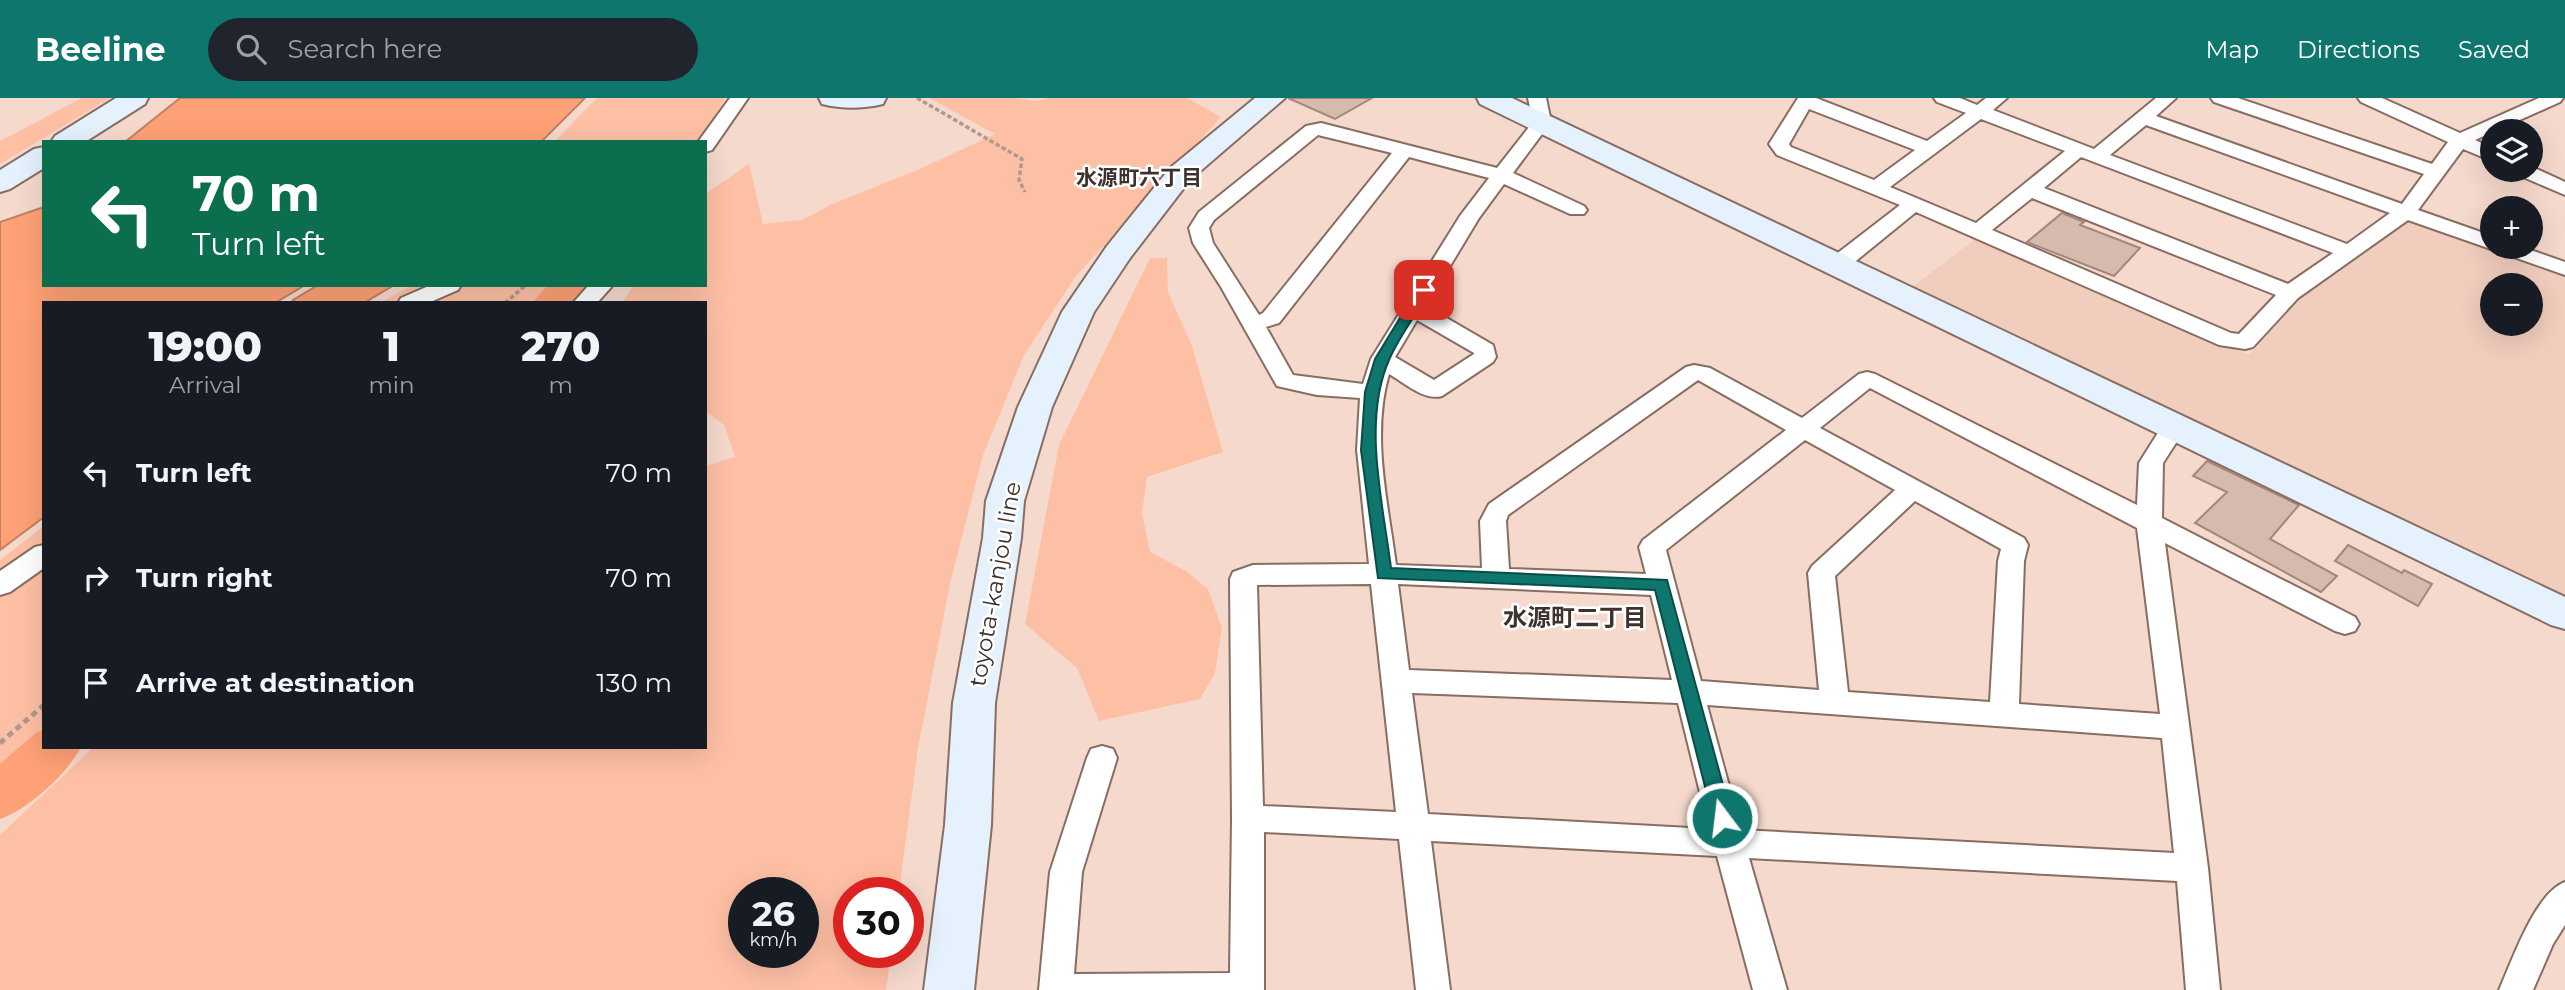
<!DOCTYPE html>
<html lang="en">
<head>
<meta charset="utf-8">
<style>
  body { margin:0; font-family:Montserrat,"Noto Sans JP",sans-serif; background:#20242c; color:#f1f3f6; height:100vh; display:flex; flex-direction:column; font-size:26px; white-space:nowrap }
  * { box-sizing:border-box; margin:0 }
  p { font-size:23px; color:#9ea1a6 }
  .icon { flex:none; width:38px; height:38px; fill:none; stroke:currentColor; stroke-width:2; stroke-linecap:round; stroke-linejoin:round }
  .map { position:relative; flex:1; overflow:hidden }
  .sheet { position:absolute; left:42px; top:203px; width:665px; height:448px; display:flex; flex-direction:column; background:#171b24; border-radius:0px; box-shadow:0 7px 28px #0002 }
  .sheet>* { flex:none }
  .guide { position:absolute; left:42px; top:42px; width:665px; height:147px; border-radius:0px; box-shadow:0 7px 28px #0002; background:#0b6e4f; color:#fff; overflow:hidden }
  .controls { position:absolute; left:2480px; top:21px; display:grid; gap:14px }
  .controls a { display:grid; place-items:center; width:63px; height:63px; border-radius:50%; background:#171b24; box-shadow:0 7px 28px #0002; font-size:35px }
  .speed { position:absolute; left:728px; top:779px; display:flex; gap:14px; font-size:35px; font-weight:700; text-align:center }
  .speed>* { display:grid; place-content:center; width:91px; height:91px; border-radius:50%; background:#171b24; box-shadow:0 7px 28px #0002; line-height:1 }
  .speed small { font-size:18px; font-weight:400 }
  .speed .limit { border:10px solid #d22; background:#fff; color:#111 }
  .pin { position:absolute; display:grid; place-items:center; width:60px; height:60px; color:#fff; margin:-30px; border-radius:14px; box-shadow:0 4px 10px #0006 }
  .me { position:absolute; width:77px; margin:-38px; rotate:345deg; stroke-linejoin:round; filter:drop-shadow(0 0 5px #0008) }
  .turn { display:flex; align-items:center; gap:24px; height:147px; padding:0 35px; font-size:32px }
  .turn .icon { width:91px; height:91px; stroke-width:2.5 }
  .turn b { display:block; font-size:49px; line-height:60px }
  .eta { display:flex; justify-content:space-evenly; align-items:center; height:119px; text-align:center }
  .eta b { font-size:42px; font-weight:800; line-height:49px }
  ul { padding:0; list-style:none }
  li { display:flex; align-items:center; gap:21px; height:105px; padding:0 35px }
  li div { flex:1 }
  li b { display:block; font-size:26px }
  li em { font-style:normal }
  header { display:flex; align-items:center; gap:42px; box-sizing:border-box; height:98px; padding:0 35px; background:#0f766e; color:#fff }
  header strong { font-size:33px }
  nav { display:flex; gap:38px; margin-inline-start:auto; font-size:24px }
  .search { width:490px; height:63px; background:#20242c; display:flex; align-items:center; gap:18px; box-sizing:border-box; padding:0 24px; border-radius:38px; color:#9ea1a6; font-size:26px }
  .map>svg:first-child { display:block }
  .built { fill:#f1cdbd; fill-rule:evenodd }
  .green { fill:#fec0a5; fill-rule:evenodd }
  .water { fill:#fea176; stroke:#c48060; stroke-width:2 }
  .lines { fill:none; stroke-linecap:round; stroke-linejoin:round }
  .river { fill:#fea176; fill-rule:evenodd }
  .building { fill:#d6baad; stroke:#a2887c; stroke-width:2 }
  .street-casing { stroke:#876d62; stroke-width:4 }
  .secondary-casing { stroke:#876d62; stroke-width:4 }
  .path-far1 { stroke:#ae988f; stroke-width:3.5; stroke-dasharray:4.5 2.5; stroke-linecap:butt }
  .path { stroke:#ae988f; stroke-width:5; stroke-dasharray:6 4.5; stroke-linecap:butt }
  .street { fill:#fff; fill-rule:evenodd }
  .secondary { fill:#e6f1fe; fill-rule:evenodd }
  .route { fill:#0f766e; stroke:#0a4d48; stroke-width:2 }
  .labels { text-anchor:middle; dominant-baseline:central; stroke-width:5; stroke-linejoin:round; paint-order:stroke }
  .far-neighbourhood-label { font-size:21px; font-weight:bold; fill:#3d322d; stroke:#fff }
  .street-label { font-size:23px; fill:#3d322d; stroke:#fff }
  .neighbourhood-label { font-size:24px; font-weight:bold; fill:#3d322d; stroke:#fff }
</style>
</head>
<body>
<header>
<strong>Beeline</strong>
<div class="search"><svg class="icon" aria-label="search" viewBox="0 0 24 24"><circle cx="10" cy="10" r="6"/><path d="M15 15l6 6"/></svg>Search here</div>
<nav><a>Map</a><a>Directions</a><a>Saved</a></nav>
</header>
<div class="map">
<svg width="2565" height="892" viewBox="0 0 2565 892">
  <rect width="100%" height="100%" fill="#f6d9cd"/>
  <path class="built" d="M2409 122 2422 124 2565 175V506L1907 193 1974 142 2249 257 2301 199ZM2492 187H2530V226H2492Z"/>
  <g class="green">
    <path d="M82 0H110L0 66V43Z"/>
    <path d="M597 0H725L701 44H554Z"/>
    <path d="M929 0H1015L1038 3 1049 0H1187L1221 19 1076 178 1024 257 983 357 950 486 918 650 899 794H849V854H891L886 892H0V737L94 649H705V368L735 359 724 327 705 313V205H622L634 187H705V96L749 66 763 126 802 122 830 107 922 70 995 36ZM744 794H803V854H744Z"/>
    <path d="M1150 160H1167L1168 194 1192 248 1223 354 1147 379 1142 415 1150 454 1186 473 1208 491 1222 530 1215 575 1200 601 1099 623 1077 570 1025 526 1059 347Z"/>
    <path d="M413 187H585L567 205H379Z"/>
    <path d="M44 428V649H66L0 708V462Z"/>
  </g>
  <g class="water">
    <path d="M180 0H585L541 44H125Z"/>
    <path d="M44 109V187H305L275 205H44V419L0 452V124Z"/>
    <path d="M318 187H394L364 205H298L293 202Z"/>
  </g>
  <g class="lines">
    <g class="river">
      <path d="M548 187H590L574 205H532Z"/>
      <path d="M44 632V649H81C67 676 29 711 0 721V666L37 634Z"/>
    </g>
  </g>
  <g class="building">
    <path d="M1288 0H1372L1335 21Z"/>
    <path d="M2062 115 2084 124 2080 127 2140 150 2114 178 2027 144Z"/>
    <path d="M2207 363 2299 407 2270 441 2337 478 2321 494 2195 425 2227 394 2193 378Z"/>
    <path d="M2348 447 2402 475 2404 472 2432 486 2418 508 2335 463Z"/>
  </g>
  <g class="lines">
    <g class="street-casing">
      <g id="street">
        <path d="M730 0H748L712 52 705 54V44H698Z"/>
        <path d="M1528 0H1546L1551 24 1513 75 1584 108 1587 112 1584 116H1570L1504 86 1479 120 1426 208 1493 247 1496 259 1493 264 1442 298C1424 303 1405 285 1389 276 1371 337 1388 405 1396 467L1482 470 1480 423 1489 406 1686 269 1694 267 1710 270 1802 320 1859 276 1867 274 1875 276 2137 407 2139 365 2166 322 2175 320 2184 322 2187 328 2163 365 2162 420 2355 519 2359 526 2355 533 2345 536 2335 533 2165 445 2208 770 2220 892H2186L2177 783 1749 760 1787 892H1753L1717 758 1431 743 1450 892H1416L1399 741 1264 734V892H1039L1050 774 1087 660 1091 651 1102 648 1113 651 1117 660 1082 774 1074 876 1230 875 1232 720 1230 481 1233 474 1253 467 1369 466 1357 352 1360 300 1317 297 1277 288 1221 189 1193 145 1189 130 1199 114 1306 28 1321 25 1497 70 1533 24ZM1318 37 1392 55 1263 215 1259 217 1213 145 1209 130 1214 122ZM1409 59 1489 80 1460 118 1371 261 1363 286 1293 277 1266 229 1279 225ZM1417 222 1474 255V256L1434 282 1395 259ZM1698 282 1786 332 1643 442 1639 449 1646 476 1509 471 1506 423 1508 417ZM1870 290 2137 430 2160 616 2019 606 2024 463 2028 447 2024 440 1820 330ZM1805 342 1895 392 1812 468 1808 475 1819 592 1701 583 1666 452ZM1915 403 2001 451 1998 463 1990 604 1848 594 1835 478ZM1371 486 1396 714 1263 708 1257 487ZM1398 486 1651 497 1672 582 1409 572ZM1412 595 1678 605 1709 731 1428 716ZM1707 607 2162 640 2174 755 1741 732Z"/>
        <path d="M1798 0H1816L1927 43 1966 15 1937 4 1934 0H1960L1977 7 1986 0H2007L1993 12 2094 51 2156 0H2176L2156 18 2402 106 2424 76 2214 4 2211 0H2238L2432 66 2448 44 2361 4 2358 0H2382L2460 35 2539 0H2563L2560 4 2475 42 2492 50V63L2463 51 2418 112 2492 138V149H2522L2565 164V177L2408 122 2298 200 2253 249 2245 251 2219 247 1916 114 1846 171H1830L1827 166 1830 161 1900 107 1777 57 1769 46ZM1809 11 1915 52 1874 82 1791 49 1789 46ZM1981 21 2065 53 1976 125 1890 89ZM2146 27 2390 115 2347 146 2110 57ZM2081 59 2333 155 2288 186 2044 90ZM2032 100 2276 197 2239 236 2231 235 1992 132Z"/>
        <path d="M2530 68 2565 84V97L2516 76 2513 72H2530Z"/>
        <path d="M431 187H461L458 192 428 205H398L401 200Z"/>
        <path d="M589 187H613L597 205H573Z"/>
        <path d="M44 447V470L10 494 0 497V473L35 449Z"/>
        <path d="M2565 784V827L2553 846 2533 892H2499C2512 863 2535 795 2565 784Z"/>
      </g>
    </g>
    <g class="secondary-casing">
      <g id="secondary">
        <path d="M116 0H148L145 6 85 44H51L55 38Z"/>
        <path d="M819 0H886L883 6C862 11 842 11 822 6Z"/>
        <path d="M1255 0H1285L1190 82 1130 160 1094 214 1052 309 1024 403 1021 440 995 605 991 727 974 892H924L945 727 953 605 983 440 986 403 1018 309 1062 214 1107 148 1170 70Z"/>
        <path d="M1477 0H1512L2565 499V531L2551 527 1480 6Z"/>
        <path d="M44 49V70L10 91 0 94V72L34 51Z"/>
      </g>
    </g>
    <g class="path-far1">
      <path d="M917 0 1022 61 1019 82 1025 94"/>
      <path d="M505 205 526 187"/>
    </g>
    <path class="path" d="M0 645 44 607"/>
    <use href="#street" class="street"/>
    <use href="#secondary" class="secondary"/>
  </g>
  <path class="route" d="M1424 188 1431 192C1417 215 1399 238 1389 262 1362 323 1383 406 1391 470L1667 482 1732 720 1729 726 1722 729 1716 726 1713 720 1655 492 1378 480 1361 352 1365 294 1375 261 1417 192Z"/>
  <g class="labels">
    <g class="far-neighbourhood-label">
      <text x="1139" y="79">水源町六丁目</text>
    </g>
    <g class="street-label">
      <text transform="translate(995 486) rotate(-80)">toyota-kanjou line</text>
    </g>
    <g class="neighbourhood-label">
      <text x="1575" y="519">水源町二丁目</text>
    </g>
  </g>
</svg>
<div class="controls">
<a><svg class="icon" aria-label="layers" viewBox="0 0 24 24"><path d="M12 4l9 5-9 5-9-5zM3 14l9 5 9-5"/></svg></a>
<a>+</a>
<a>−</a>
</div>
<div class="speed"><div>26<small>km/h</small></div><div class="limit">30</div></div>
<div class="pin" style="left:1424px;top:192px;background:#d93025"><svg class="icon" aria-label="arrive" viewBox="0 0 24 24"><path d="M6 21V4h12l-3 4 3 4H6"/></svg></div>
<svg class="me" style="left:1722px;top:720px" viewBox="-20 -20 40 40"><circle r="17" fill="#0f766e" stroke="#fff" stroke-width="3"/><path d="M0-11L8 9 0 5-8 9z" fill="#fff"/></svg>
<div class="guide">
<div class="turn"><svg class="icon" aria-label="left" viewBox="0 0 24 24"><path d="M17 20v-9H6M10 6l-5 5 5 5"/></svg><div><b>70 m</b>Turn left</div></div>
</div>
<section class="sheet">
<div class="eta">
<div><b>19:00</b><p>Arrival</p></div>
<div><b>1</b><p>min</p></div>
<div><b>270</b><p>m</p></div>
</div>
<ul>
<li><svg class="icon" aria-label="left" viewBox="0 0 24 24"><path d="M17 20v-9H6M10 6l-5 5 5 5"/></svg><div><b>Turn left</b></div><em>70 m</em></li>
<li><svg class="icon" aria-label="right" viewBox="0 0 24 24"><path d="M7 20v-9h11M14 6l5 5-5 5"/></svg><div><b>Turn right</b></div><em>70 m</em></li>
<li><svg class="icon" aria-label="arrive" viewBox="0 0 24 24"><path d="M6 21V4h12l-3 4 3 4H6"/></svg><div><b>Arrive at destination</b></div><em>130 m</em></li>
</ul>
</section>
</div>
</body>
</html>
